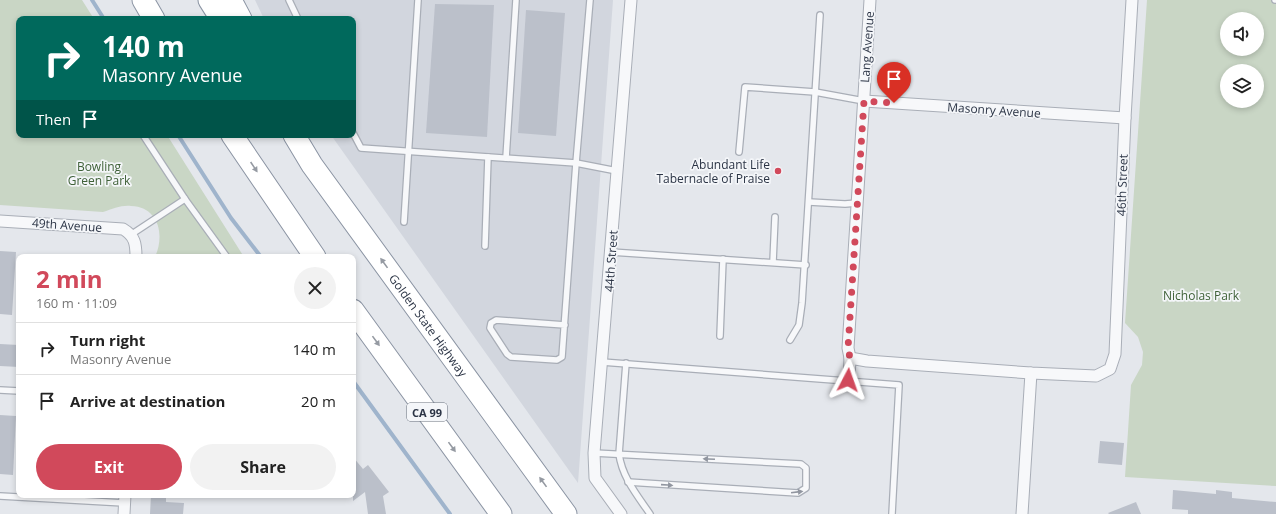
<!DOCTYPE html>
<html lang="en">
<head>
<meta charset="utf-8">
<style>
  body { margin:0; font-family:"Open Sans",sans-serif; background:#f2f2f2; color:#222; height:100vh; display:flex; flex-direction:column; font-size:15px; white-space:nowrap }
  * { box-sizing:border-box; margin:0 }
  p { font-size:13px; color:#767676 }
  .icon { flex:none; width:22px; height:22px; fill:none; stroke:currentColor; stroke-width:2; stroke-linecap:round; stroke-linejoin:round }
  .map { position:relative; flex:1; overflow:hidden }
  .drawer { position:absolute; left:16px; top:254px; width:340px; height:244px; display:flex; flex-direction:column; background:#fff; border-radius:8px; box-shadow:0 2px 6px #0003 }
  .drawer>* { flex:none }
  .hud { position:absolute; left:16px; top:16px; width:340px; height:122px; border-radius:8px; box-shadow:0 2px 6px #0003; background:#00695c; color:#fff; overflow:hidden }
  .buttons { position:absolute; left:1220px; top:12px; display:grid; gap:8px }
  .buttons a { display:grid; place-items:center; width:44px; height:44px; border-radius:50%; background:#fff; box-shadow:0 2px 6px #0003; font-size:20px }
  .pin { position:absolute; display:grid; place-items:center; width:34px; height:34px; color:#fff; margin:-41px -17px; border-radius:50% 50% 50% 0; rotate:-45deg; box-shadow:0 0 4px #0007 }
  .pin .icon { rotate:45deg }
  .me { position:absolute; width:44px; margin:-22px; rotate:4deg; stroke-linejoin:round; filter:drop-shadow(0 0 3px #0008) }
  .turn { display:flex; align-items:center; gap:14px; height:84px; padding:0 20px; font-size:18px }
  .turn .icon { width:52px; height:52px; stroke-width:2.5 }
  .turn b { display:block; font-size:28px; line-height:34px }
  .then { display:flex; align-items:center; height:38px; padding:0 20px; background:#0003; gap:8px; font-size:15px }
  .round { display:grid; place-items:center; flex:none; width:42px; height:42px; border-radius:21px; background:#f2f2f2 }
  .headline { display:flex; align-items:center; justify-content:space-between; height:68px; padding:0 20px }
  h1 { font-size:24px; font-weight:700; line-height:30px; color:#d1495b }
  .cta { display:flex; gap:8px; margin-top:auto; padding:8px 20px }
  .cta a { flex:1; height:46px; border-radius:24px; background:#d1495b; color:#fff; font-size:16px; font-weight:700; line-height:46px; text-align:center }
  .cta a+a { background:#f2f2f2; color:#222 }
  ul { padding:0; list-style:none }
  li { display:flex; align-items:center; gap:12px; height:52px; padding:0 20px; border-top:1px solid #e0e0e0 }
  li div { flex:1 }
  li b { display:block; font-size:15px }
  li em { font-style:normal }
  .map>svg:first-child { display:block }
  .built { fill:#d2d6de }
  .green { fill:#c9d6c5; fill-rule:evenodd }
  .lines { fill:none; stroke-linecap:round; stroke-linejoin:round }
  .stream { stroke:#9fb4cc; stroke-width:4 }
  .building { fill:#bbc0ca }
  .lane-casing { stroke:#a9aeb7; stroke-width:8 }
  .street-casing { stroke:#a9aeb7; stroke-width:13 }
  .highway-casing { stroke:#8b94a3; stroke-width:23 }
  .lane { stroke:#f7f8fa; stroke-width:5.5 }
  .street { stroke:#f7f8fa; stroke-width:11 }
  .highway { stroke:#fff; stroke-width:21 }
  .oneway { fill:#959aa2 }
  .oneway2 { fill:#9196a0 }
  .route { stroke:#d1495b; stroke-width:7; stroke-dasharray:0 12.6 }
  .poi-dot { fill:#d1495b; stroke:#f4f6f9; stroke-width:1.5 }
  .labels { text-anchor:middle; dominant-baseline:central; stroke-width:3.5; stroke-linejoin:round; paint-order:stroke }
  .shield { fill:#f4f6f9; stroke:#676e7b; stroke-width:1 }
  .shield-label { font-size:11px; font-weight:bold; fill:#2b3445 }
  .street-label { font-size:12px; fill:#2b3445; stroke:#f4f6f9 }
  .poi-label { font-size:12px; fill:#2b3445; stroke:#f4f6f9; text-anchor:end }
  .park-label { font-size:12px; fill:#3f6138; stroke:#f4f6f9 }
</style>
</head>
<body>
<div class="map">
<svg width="1276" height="514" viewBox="0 0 1276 514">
  <rect width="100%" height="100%" fill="#e4e7ec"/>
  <path class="built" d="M255 0H613L578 483 331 135H353V19H264Z"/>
  <g class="green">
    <path d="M0 0H82L94 19H19V135H167L244 257H155C165 235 159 207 131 206 121 205 113 209 103 212L0 205Z"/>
    <path d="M1147 0H1276V486L1125 477 1131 385 1142 365 1143 352 1138 337 1125 323ZM1227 19H1257V49H1227ZM1227 71H1257V101H1227Z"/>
  </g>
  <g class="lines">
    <g class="stream">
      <path d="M92 0 104 19"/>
      <path d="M178 135 231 218 261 257"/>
      <path d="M353 381 450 514"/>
    </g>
  </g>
  <g class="building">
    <path d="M435 4 494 5 487 137 426 133Z"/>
    <path d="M526 10 565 13 556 136 518 133Z"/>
    <path d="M0 251 16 252 12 315 0 314Z"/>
    <path d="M0 344 19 345V367L0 366Z"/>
    <path d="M0 415 16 416 13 475 0 474Z"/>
    <path d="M1100 441 1124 443 1122 465 1098 463Z"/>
    <path d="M353 457 363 469 368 465 389 492 383 496 386 514H368L365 492 353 501Z"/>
    <path d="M1173 490 1216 494V490L1232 492V498L1276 502V514H1188V510L1172 509Z"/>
    <path d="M151 495H166V502L184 503 183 514H150Z"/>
    <path d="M1136 502 1141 514H1109L1108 513Z"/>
  </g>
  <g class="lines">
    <g class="lane-casing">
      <g id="lane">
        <path d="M289 0 298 19"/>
        <path d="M1275 0H1276"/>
        <path d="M353 133 361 148 576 163 617 171"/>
        <path d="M143 135 185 199 227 257"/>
        <path d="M739 152 745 87 815 92 864 101"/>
        <path d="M506 158 516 0"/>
        <path d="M809 202 845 204 857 203"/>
        <path d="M404 222 418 0"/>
        <path d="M132 234 185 199"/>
        <path d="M485 246 488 157"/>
        <path d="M611 252 806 265"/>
        <path d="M773 262 775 217"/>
        <path d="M565 325 496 320 491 323 490 328 507 354 511 357 557 360 562 357 576 163 590 0"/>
        <path d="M720 336 723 259"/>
        <path d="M790 340 799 325 802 303 820 15"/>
        <path d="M602 362 899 385 892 514"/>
        <path d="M626 363 619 454C622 477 637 495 650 514"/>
        <path d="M0 390 19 391"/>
        <path d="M594 453 801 464 806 468V488L798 493 628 482"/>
        <path d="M0 496 124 503"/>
      </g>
    </g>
    <g class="street-casing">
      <g id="street">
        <path d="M864 101 1125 118"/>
        <path d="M0 221 123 229C135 236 136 244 136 257"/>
        <path d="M850 358 867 361 1031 373 1096 376 1110 369 1115 354 1125 118 1132 0"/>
        <path d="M849 380 850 358 848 348 870 0"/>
        <path d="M124 514 125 495"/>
        <path d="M621 514 595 478 594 453 631 0"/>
        <path d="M1022 514 1031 373"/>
      </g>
    </g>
    <g class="highway-casing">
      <g id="highway">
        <path d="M143 0 154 19"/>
        <path d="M209 0 221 19"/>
        <path d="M231 0 241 19"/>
        <path d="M232 135 315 257"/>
        <path id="s1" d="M294 135 312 165 566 514"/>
        <path d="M353 310 501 514"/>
      </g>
    </g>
    <use href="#lane" class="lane"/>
    <use href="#street" class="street"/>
    <use href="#highway" class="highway"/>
  </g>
  <defs><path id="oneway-solid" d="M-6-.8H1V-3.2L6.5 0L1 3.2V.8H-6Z"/></defs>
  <g class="oneway">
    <use href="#oneway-solid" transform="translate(254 167) rotate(56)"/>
    <use href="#oneway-solid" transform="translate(384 263) rotate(-126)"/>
    <use href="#oneway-solid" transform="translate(376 341) rotate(54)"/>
    <use href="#oneway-solid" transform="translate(452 447) rotate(54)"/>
    <use href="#oneway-solid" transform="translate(543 482) rotate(-126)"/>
  </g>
  <g class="oneway2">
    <use href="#oneway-solid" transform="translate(709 459) rotate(-177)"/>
    <use href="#oneway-solid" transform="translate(667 485) rotate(4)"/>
    <use href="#oneway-solid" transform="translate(797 492) rotate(-7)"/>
  </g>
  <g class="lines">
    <path class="route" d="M848 380 850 358 848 348 864 101 894 103"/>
  </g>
  <circle class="poi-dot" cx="778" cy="171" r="4"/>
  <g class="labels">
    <rect class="shield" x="407" y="403" width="40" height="18" rx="3"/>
    <g class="shield-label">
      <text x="427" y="412">CA 99</text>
    </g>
    <g class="street-label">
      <text transform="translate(867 47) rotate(-86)">Lang Avenue</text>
      <text transform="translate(994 110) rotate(4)">Masonry Avenue</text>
      <text transform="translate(1122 185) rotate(-88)">46th Street</text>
      <text transform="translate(67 225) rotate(4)">49th Avenue</text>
      <text transform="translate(611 261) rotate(-86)">44th Street</text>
      <text stroke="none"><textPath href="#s1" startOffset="233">Golden State Highway</textPath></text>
    </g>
    <g class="poi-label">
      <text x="770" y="164">Abundant Life<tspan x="770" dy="14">Tabernacle of Praise</tspan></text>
    </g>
    <g class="park-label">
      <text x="99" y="166">Bowling<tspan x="99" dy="14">Green Park</tspan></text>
      <text x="1201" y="295">Nicholas Park</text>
    </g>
  </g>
</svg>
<div class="buttons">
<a><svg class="icon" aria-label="sound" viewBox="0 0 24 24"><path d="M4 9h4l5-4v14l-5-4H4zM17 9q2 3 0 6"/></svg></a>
<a><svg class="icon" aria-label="layers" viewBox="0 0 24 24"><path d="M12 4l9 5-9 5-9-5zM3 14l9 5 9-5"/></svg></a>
</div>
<div class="pin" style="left:894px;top:103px;background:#d93025"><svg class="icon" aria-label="arrive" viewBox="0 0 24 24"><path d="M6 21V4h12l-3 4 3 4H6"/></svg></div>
<svg class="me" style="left:848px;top:380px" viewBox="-20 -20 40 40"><path d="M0-17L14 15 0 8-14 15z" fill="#d1495b" stroke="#fff" stroke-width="4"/></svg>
<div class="hud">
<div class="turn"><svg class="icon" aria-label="right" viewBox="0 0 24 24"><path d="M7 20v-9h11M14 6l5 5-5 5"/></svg><div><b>140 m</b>Masonry Avenue</div></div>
<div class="then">Then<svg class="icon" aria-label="arrive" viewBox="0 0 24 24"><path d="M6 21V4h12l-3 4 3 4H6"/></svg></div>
</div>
<section class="drawer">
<div class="headline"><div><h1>2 min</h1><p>160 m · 11:09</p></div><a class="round"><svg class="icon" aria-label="close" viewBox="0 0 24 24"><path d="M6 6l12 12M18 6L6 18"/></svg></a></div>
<ul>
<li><svg class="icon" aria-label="right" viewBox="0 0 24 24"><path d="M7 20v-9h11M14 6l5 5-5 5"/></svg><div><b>Turn right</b><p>Masonry Avenue</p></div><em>140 m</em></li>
<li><svg class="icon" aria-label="arrive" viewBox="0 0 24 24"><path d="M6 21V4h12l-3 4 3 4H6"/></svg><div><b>Arrive at destination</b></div><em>20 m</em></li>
</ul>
<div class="cta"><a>Exit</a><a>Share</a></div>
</section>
</div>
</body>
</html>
